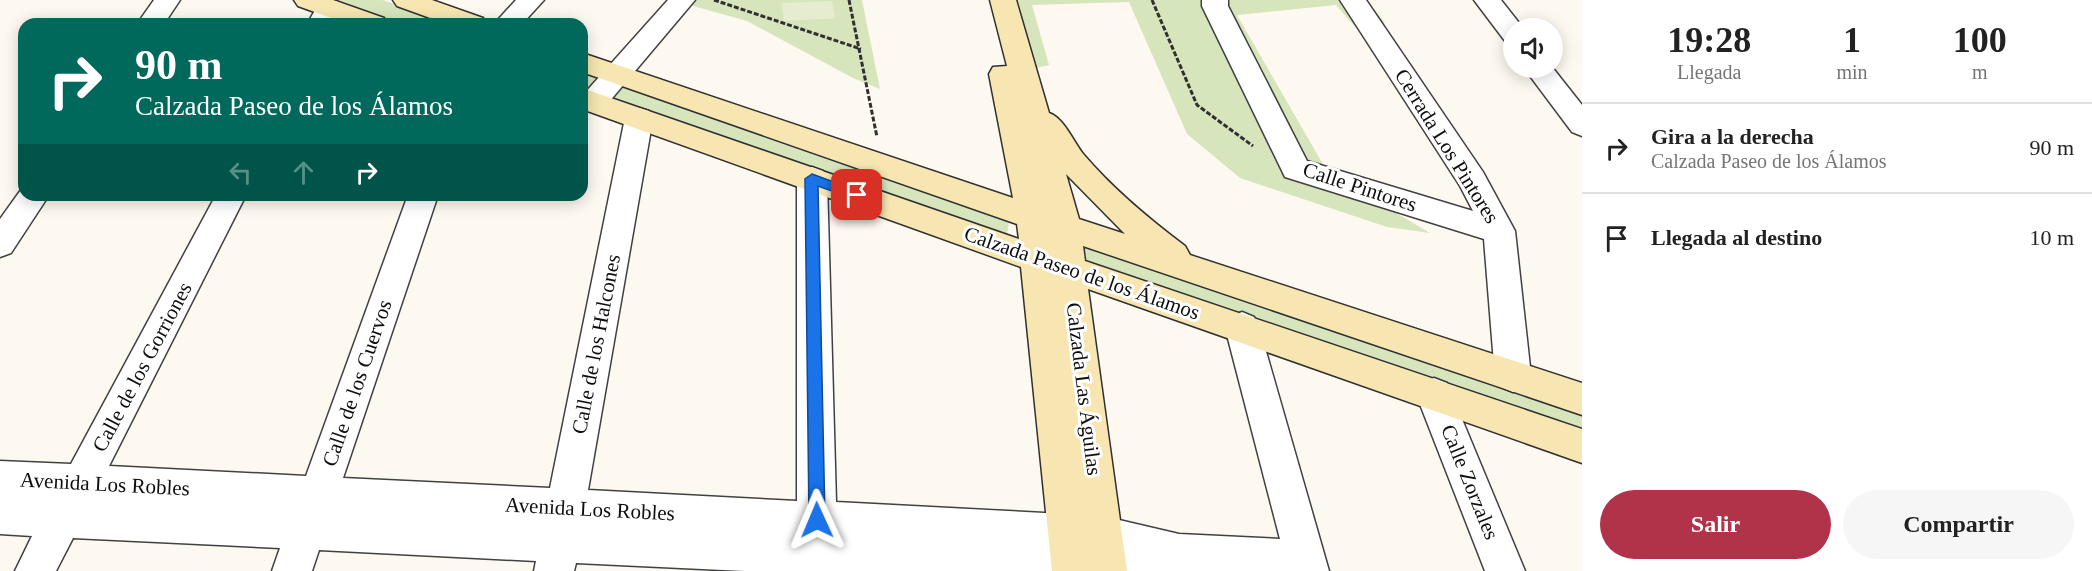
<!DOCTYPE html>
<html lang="es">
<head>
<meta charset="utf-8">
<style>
  body { margin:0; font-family:"Times New Roman",serif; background:#f6f6f6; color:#222; height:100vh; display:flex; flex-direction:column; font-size:22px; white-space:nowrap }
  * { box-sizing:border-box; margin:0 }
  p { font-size:20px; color:#767676 }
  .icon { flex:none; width:33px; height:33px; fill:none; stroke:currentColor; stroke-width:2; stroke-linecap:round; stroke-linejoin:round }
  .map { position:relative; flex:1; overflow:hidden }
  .side { display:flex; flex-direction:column; background:#fff; width:510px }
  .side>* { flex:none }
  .top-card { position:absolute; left:18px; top:18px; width:570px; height:183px; border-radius:18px; box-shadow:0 3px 15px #0003; background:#00695c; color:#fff; overflow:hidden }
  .controls { position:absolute; left:1503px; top:18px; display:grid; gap:12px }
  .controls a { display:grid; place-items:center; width:60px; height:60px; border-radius:50%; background:#fff; box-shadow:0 3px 15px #0003; font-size:30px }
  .pin { position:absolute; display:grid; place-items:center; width:51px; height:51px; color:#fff; margin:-26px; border-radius:12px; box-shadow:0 3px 9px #0006 }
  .me { position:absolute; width:66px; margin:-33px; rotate:359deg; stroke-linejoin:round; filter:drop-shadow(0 0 4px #0008) }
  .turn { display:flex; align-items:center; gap:21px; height:126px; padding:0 18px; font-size:27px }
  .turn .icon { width:78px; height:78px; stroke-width:2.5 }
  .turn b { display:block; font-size:42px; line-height:51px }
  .lanes { display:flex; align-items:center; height:57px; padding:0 18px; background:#0003; justify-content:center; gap:30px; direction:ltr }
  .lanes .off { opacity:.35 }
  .eta { display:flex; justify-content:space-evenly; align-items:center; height:102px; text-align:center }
  .eta b { font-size:36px; font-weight:700; line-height:42px }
  .cta { display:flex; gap:12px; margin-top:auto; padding:12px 18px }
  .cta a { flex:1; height:69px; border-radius:36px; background:#b1334a; color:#fff; font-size:24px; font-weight:700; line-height:69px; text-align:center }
  .cta a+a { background:#f6f6f6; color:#222 }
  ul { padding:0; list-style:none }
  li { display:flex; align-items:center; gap:18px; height:90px; padding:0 18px; border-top:2px solid #e0e0e0 }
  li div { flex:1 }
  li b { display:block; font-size:22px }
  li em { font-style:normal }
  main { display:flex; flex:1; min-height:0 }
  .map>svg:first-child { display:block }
  .green { fill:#d7e5bd }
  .pitch { fill:#e6edce }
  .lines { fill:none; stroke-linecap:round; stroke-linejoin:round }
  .street-casing { stroke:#414141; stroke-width:3 }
  .secondary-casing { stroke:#303030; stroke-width:3 }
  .path { stroke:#303030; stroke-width:3; stroke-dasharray:5 2; stroke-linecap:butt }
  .street { fill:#fff; fill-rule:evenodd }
  .secondary { fill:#f7e6b1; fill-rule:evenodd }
  .route { fill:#1a73e8; stroke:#114b97; stroke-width:1.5 }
  .labels { text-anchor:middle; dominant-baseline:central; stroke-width:6; stroke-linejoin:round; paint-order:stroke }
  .street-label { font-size:21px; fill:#0e0e0e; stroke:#fff }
</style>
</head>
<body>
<main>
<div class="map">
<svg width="1582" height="571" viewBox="0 0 1582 571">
  <rect width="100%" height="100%" fill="#fdf9f0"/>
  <g class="green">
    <path d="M323 0H383L453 24H391Z"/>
    <path d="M688 0H862L880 89 853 78 747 21 686 4Z"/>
    <path d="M1011 0H1367L1385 23 1355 27 1336 5 1237 15 1328 173 1430 233 1387 227 1240 178 1187 134 1129 2 1032 5 1049 65 1031 69Z"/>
    <path d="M582 68 1010 216 1006 241 582 91Z"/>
    <path d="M1075 236 1582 406V441L1077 266Z"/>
  </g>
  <path class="pitch" d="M832 1 835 18 784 21 782 3Z"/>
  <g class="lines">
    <g class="street-casing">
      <g id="street">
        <path d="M154 0H180L164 24H137Z"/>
        <path d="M331 0 338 2 342 8 333 24H307L320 2Z"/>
        <path d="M516 0H544L522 24H494Z"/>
        <path d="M668 0H695L603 109 593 112 583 109V95Z"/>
        <path d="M1202 0H1228V6L1307 161 1473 211 1460 186 1340 0H1366L1483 172 1515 231 1531 376 1525 387 1513 392 1501 387 1495 376 1484 239 1285 177 1202 6Z"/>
        <path d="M1474 0H1501L1523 28H1514V44L1505 41Z"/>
        <path d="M1552 67 1582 105V136L1572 132 1524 68Z"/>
        <path d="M639 108 649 111 653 118 588 490 797 501V179L801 171 812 167 823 171 827 179 836 502 1102 516 1179 534 1280 539 1225 327 1230 317 1242 312 1254 317 1259 327 1329 571H744L576 563 574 571H534L536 561 319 550 312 571H272L280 548 73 538 56 571H15L32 536 0 534V461L71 464 216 195H246L109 466 306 476 408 195H438L343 478 550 488 625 118 629 111Z"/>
        <path d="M23 187 24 195H49L11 253 0 257V219Z"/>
        <path d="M1434 378 1447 383 1525 571H1485L1416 394 1421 383Z"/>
      </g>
    </g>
    <g class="secondary-casing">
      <g id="secondary">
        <path d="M294 0H333L384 18 388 24H348L298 6Z"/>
        <path d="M393 0H432L483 18 487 24H447L397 6Z"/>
        <path d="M990 0H1016L1049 113C1064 118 1074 143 1084 155 1114 190 1149 219 1185 246L1190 255 1582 383V415L1083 246 1085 261 1582 429V463L1088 289 1127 571H1052L1021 267 582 109V88L1019 239 1017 224 582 72V53L1013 198 989 74 993 67 1007 66ZM1066 174 1125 234 1079 219Z"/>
      </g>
    </g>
    <g class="path">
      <path d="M714 0 861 49"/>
      <path d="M849 0 877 137"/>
      <path d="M1152 0 1197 105 1253 146"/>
    </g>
    <use href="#street" class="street"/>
    <use href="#secondary" class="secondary"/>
  </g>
  <path class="route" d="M812 174 861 192 863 195 857 200 818 186 825 520 822 526 817 528 811 526 809 520 805 179Z"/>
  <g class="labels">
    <g class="street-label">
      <text transform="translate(1447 146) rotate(58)">Cerrada Los Pintores</text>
      <text transform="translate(1360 187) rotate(18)">Calle Pintores</text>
      <text transform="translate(1082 273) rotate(19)">Calzada Paseo de los Álamos</text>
      <text transform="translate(596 344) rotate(-79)">Calle de los Halcones</text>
      <text transform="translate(142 367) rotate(-62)">Calle de los Gorriones</text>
      <text transform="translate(357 383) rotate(-71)">Calle de los Cuervos</text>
      <text transform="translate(1084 389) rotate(83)">Calzada Las Águilas</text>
      <text transform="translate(1470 482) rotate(68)">Calle Zorzales</text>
      <text transform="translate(105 484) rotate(3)">Avenida Los Robles</text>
      <text transform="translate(590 509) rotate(3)">Avenida Los Robles</text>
    </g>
  </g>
</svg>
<div class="controls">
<a><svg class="icon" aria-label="sound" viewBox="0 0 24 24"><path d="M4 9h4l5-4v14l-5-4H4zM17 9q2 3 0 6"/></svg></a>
</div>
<div class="pin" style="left:857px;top:195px;background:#d93025"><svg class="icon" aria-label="arrive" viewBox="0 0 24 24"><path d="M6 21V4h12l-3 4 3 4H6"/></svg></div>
<svg class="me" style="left:817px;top:520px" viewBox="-20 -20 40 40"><path d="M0-17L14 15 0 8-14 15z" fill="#1a73e8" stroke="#fff" stroke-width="4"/></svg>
<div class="top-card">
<div class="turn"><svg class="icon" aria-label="right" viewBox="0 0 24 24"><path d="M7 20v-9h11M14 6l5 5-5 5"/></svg><div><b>90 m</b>Calzada Paseo de los Álamos</div></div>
<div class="lanes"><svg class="icon off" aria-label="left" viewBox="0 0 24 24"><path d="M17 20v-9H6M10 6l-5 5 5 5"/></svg><svg class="icon off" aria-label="ahead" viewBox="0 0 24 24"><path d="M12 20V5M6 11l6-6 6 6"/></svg><svg class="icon" aria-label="right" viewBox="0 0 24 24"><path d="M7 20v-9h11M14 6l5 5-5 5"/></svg></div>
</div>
</div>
<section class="side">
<div class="eta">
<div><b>19:28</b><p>Llegada</p></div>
<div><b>1</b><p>min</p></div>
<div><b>100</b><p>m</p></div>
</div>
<ul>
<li><svg class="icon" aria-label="right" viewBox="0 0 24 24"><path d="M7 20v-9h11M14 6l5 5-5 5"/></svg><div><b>Gira a la derecha</b><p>Calzada Paseo de los Álamos</p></div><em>90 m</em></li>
<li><svg class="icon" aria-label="arrive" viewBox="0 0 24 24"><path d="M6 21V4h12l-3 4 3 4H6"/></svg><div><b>Llegada al destino</b></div><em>10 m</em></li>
</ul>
<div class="cta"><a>Salir</a><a>Compartir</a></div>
</section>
</main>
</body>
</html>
